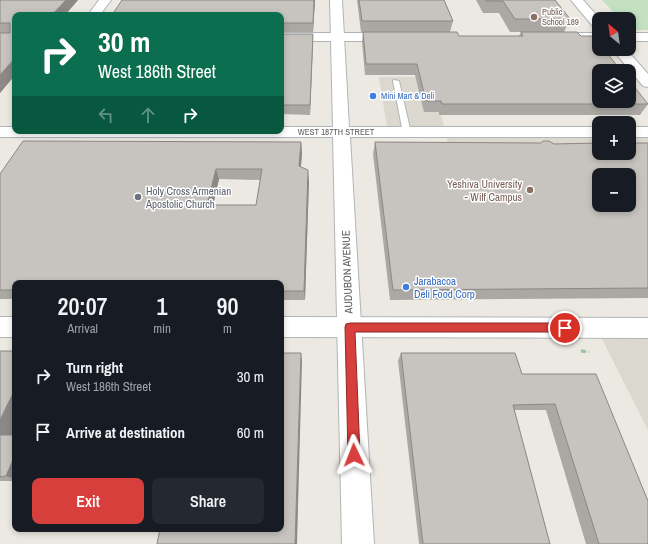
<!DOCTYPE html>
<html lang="en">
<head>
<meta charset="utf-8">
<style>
  body { margin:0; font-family:"Archivo Narrow",sans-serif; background:#242831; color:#f1f3f6; height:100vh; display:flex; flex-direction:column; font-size:15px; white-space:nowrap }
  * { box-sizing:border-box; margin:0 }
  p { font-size:13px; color:#9ea1a6 }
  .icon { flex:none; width:22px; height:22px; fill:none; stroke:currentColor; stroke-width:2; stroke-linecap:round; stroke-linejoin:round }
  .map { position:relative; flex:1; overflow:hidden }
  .sheet { position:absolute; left:12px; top:280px; width:272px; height:252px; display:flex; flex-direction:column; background:#171b24; border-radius:8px; box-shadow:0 2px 6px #0003 }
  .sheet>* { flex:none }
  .top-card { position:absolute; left:12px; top:12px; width:272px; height:122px; border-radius:8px; box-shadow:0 2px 6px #0003; background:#0b6e4f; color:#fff; overflow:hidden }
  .needle { width:26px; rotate:331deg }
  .tools { position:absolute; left:592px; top:12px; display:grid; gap:8px }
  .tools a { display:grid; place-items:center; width:44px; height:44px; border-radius:8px; background:#171b24; box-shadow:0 2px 6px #0003; font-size:20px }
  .pin { position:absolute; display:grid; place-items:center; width:34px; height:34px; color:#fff; margin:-17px; border:2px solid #fff; border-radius:50%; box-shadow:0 1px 4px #0007 }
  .me { position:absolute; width:44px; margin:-22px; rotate:358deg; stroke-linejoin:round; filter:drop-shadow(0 0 3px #0008) }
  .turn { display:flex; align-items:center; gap:14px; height:84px; padding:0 20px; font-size:18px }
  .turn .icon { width:52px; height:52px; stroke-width:2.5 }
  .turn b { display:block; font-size:28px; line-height:34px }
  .lanes { display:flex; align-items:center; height:38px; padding:0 20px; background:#0003; justify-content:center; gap:20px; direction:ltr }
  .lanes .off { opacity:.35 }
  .eta { display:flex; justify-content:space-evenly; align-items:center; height:68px; text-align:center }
  .eta b { font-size:24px; font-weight:600; line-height:28px }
  .action { display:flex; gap:8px; margin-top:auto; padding:8px 20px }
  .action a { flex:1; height:46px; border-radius:8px; background:#d73f3c; color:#fff; font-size:16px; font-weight:600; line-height:46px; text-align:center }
  .action a+a { background:#242831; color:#f1f3f6 }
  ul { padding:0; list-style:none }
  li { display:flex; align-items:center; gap:12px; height:56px; padding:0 20px }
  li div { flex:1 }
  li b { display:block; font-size:15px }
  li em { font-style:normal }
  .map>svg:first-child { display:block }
  .education { fill:#dbd8d0; fill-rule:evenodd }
  .green { fill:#c3e1c1 }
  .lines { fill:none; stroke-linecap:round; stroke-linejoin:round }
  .lane-casing { stroke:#b2b5b8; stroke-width:2 }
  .street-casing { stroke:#b2b5b8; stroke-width:2 }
  .secondary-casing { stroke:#b1b5b8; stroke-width:2 }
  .path-far1 { stroke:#9ac1a3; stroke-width:2.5; stroke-dasharray:4 2; stroke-linecap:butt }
  .path { stroke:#9ac1a3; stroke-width:3; stroke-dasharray:5 2.5; stroke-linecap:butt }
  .lane { fill:#fff; fill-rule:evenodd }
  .street { fill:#fff; fill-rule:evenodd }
  .secondary { fill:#fff; fill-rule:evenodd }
  .wall { fill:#aba8a3; fill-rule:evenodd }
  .shaded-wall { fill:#8b8885 }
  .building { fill:#c7c3be; stroke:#8b8885; fill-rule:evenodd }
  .route { fill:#d73f3c; stroke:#8c2927 }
  .education-dot { fill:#8d6e63; stroke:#fff; stroke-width:1.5 }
  .shop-dot { fill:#3f7fe0; stroke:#fff; stroke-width:1.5 }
  .worship-dot { fill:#6b7280; stroke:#fff; stroke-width:1.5 }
  .labels { text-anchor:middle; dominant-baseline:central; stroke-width:3; stroke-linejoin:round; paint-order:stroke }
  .far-education-label { font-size:9px; fill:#785e54; stroke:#fff; text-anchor:start }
  .far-shop-label { font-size:9px; fill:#366cbe; stroke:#fff; text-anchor:start }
  .far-street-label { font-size:9px; fill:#5a5e61; stroke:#fff }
  .education-label { font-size:11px; fill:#785e54; stroke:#fff; text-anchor:end }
  .worship-label { font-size:11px; fill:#5b616d; stroke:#fff; text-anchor:start }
  .street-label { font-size:11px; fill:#5a5e61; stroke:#fff }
  .shop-label { font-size:11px; fill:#366cbe; stroke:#fff; text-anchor:start }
</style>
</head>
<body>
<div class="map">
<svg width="648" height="544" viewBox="0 0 648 544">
  <rect width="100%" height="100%" fill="#ece9e2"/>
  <g class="education">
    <path d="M379 77H429L446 132H599V153H629V132H648V249L468 217 445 132 388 133ZM599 175H629V205H599Z"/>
    <path d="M596 327 648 328V430L608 351Z"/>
  </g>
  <path class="green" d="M602 0H648V30H631L629 28V19H620Z"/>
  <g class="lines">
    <g class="lane-casing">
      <path id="lane" d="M394 80 399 81 411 133 410 135H404L403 133 393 81Z"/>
    </g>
    <g class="street-casing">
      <g id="street">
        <path d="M281 33H390L394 34 396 37 394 40 390 41H281Z"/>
        <path d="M566 33H599V41L562 40 560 37 562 34Z"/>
        <rect x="629" y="33" width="19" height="8"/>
        <rect x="0" y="317" width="15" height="20"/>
        <path d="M281 317 648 318V338L281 337Z"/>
      </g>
    </g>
    <g class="secondary-casing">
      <g id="secondary">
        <path d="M99 0H111L100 15H88Z"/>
        <path d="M330 0H342L349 127H599V137H350L374 544H342L333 137H0V127H15V131H281V127H333Z"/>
        <path d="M571 0H583L600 19 599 30 595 29Z"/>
        <path d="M612 49H626L648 74V87L643 86Z"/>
        <rect x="629" y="127" width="19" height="10"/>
      </g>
    </g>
    <path class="path-far1" d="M581 351H584"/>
    <path class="path" d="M581 351 589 352"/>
    <use href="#lane" class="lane"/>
    <use href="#street" class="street"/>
    <use href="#secondary" class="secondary"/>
  </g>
  <g class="wall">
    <path d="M0 0H78L65 15H15V75L0 93V33H10H0Z"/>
    <path d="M315 0 313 32H281V15Z"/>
    <path d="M357 0H444L453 21 450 32H361Z"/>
    <path d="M476 0H555L570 19 564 32H510L499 13H483Z"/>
    <path d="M363 32 459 36H519L521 32 581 36 648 104 640 115H439V112H424L415 75H365L362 42Z"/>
    <path d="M281 34H313L310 115 281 114Z"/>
    <path d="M301 142 302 153 301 167 309 181 305 300H281V283H15V299H0V174ZM219 179 260 180 256 205H213Z"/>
    <path d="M375 142 554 144 648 143V298L390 300 373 154Z"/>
    <path d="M0 351 12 435H15V481H0Z"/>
    <path d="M401 353 522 374H596L648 544H586L546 410H514L550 544H419L398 361Z"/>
  </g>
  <g class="shaded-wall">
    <path d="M66 0H78L65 15H52Z"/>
    <path d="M314 0H315L313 32V23Z"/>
    <path d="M313 34V42L310 115V105Z"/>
    <path d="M15 58V75L0 93V75Z"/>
    <path d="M301 142 302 153 300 177 299 166Z"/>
    <path d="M216 169 219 179 211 215 207 205Z"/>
    <path d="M308 170 309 181 305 300 304 291Z"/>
    <path d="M301 353 302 361 297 544H295Z"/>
    <path d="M15 389V430L10 441 0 438V420Z"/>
    <path d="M15 455V479L6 476Z"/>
  </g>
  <g class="building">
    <path d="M0 0H66L52 15H15V58L0 75V33H10V23H0Z"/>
    <path d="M122 0H314L313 23H281V15H112Z"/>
    <path d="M359 0H444L453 21H362Z"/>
    <path d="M486 0H555L570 19H515L503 1H486Z"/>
    <path d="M363 32H457L459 36H523L521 32H577L581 36H593L599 43V49H604L621 71H599V101H629V80L648 104H442L441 101H426L417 64H366Z"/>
    <path d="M281 34H313L310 105H281Z"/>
    <path d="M23 141 301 142 299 166 308 170 304 291H281V283H15V290H0V174ZM216 169H262L256 205H207Z"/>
    <path d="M543 141H549L554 144 599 143V153H629V143H648V288L393 290 375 142 541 143ZM599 175H629V205H599Z"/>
    <path d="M0 351H15V389L0 420Z"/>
    <path d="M281 353H301L295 544H157L160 529H281Z"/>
    <path d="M401 353H515L522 374H596L648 501V544H599L555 404 513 405 550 544H423Z"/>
    <path d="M0 435H15V455L6 476 0 477Z"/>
  </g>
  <path class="route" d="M350 323H565L569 324 570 328 569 331 565 332H355L360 455 359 459 354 461 350 459 348 455 345 327 346 324Z"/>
  <g class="education-dot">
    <circle cx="534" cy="17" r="4"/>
    <circle cx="530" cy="190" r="4"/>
  </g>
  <g class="shop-dot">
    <circle cx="373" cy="96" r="4"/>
    <circle cx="406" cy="287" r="4"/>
  </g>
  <circle class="worship-dot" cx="138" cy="197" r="4"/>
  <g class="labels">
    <g class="far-education-label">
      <text x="542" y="12">Public<tspan x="542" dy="10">School 189</tspan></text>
    </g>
    <g class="far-shop-label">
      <text x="381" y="96">Mini Mart &amp; Deli</text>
    </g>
    <g class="far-street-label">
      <text x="336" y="132">WEST 187TH STREET</text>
    </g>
    <g class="education-label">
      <text x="522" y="184">Yeshiva University<tspan x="522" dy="13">- Wilf Campus</tspan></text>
    </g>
    <g class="worship-label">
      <text x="146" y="191">Holy Cross Armenian<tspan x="146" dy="13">Apostolic Church</tspan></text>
    </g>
    <g class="street-label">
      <text transform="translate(347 272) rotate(-92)">AUDUBON AVENUE</text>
    </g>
    <g class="shop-label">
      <text x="414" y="281">Jarabacoa<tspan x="414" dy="13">Deli Food Corp</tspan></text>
    </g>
  </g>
</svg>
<div class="tools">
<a><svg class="needle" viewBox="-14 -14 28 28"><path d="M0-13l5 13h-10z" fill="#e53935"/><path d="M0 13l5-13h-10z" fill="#9ea1a6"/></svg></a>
<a><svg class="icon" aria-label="layers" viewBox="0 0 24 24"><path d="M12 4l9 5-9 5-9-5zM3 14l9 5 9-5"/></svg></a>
<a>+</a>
<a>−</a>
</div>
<div class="pin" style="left:565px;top:328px;background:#d93025"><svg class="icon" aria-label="arrive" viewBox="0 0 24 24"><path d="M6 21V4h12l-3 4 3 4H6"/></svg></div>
<svg class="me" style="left:354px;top:455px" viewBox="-20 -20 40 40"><path d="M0-17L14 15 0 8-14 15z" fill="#d73f3c" stroke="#fff" stroke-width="4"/></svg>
<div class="top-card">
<div class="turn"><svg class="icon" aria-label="right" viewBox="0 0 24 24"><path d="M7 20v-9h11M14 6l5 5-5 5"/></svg><div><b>30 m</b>West 186th Street</div></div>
<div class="lanes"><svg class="icon off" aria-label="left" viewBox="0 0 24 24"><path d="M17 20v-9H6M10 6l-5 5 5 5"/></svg><svg class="icon off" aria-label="ahead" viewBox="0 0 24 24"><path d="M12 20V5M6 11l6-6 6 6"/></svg><svg class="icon" aria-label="right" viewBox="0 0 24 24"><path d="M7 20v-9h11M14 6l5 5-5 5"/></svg></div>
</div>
<section class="sheet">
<div class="eta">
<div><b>20:07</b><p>Arrival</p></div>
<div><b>1</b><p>min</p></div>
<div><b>90</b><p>m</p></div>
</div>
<ul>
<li><svg class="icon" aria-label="right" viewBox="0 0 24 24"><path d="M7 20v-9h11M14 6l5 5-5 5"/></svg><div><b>Turn right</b><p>West 186th Street</p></div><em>30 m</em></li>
<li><svg class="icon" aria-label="arrive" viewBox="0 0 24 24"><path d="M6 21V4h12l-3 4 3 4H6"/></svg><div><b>Arrive at destination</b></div><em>60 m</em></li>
</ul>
<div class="action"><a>Exit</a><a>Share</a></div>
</section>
</div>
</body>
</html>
